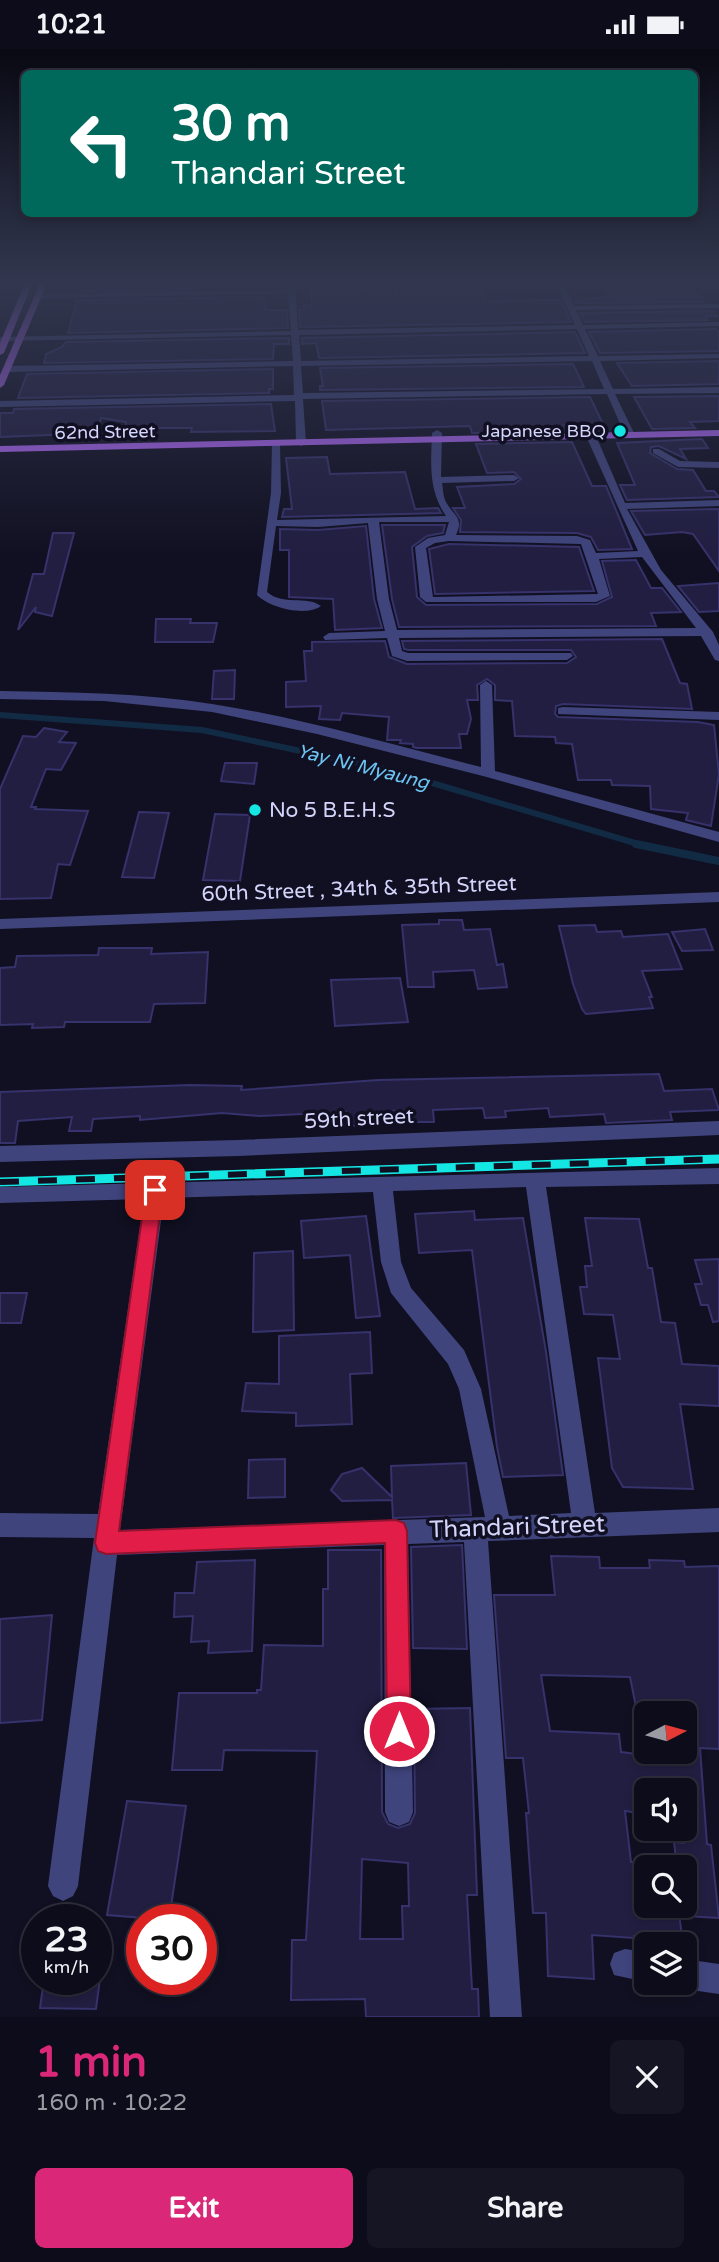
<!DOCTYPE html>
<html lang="en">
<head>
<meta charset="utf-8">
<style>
  body { margin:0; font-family:"Varela Round",sans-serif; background:#161523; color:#f1f3f6; height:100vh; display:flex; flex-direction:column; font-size:26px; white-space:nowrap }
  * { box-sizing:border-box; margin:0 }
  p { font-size:23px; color:#9a9ba2 }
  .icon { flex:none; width:38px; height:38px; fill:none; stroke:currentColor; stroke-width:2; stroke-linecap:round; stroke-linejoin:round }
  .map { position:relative; height:1968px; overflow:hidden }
  .sheet { display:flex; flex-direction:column; background:#0d0c1a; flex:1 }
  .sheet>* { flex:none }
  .banner { position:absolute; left:21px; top:21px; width:677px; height:147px; border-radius:10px; box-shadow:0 4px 10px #0003,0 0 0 2px #2d2c39; background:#00695c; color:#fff; overflow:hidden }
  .needle { width:46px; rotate:84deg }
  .controls { position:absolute; left:634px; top:1652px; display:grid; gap:14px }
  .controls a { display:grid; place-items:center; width:63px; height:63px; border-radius:10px; background:#0d0c1a; box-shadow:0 4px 10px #0003,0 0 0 2px #2d2c39; font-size:35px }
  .speed { position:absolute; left:21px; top:1855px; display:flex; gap:14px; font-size:35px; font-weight:700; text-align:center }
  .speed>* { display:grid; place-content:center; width:91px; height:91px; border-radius:50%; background:#0d0c1a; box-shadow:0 4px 10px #0003,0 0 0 2px #2d2c39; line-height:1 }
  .speed small { font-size:18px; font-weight:400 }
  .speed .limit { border:10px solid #d22; background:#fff; color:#111 }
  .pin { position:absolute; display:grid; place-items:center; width:60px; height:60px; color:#fff; margin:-30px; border-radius:14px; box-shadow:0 4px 10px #0006 }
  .me { position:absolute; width:77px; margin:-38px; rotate:0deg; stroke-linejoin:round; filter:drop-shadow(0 0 5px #0008) }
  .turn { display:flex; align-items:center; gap:24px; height:147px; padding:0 35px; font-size:32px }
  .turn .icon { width:91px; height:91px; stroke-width:2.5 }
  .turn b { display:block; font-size:49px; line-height:60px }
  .round { display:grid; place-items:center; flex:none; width:74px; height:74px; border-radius:10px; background:#161523 }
  .head { display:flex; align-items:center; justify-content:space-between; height:119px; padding:0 35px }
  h1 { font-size:42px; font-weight:800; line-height:52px; color:#db2777 }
  .action { display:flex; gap:14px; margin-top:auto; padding:14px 35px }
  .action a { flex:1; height:80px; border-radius:10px; background:#db2777; color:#fff; font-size:28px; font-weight:800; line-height:80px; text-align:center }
  .action a+a { background:#161523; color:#f1f3f6 }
  .status { display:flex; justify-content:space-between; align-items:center; height:49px; padding:0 35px; background:#0d0c1a; direction:ltr }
  .status svg { height:19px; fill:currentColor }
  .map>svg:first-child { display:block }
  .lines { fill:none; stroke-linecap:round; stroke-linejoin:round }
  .stream-far1 { stroke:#122b44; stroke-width:6 }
  .stream { stroke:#122b44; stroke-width:8 }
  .building { fill:#211e41; stroke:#36326b; stroke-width:2; fill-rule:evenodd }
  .minor { fill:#3f447d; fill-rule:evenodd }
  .major { fill:#ac65f1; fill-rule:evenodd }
  .rail-casing { stroke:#14e7e3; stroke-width:9 }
  .rail { stroke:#111022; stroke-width:6; stroke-dasharray:19; stroke-linecap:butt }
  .route { fill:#e11d48; stroke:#92132f; stroke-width:2 }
  .poi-dot { fill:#14e7e3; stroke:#111022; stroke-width:2.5 }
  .labels { text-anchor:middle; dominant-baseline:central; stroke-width:7; stroke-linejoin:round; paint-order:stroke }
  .far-poi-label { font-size:18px; fill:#d4d5fb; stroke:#111022; text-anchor:end }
  .far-street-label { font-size:18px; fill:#d4d5fb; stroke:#111022 }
  .far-water-label { font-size:19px; font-style:italic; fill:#6cc4f2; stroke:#111022 }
  .poi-label { font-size:21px; fill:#d4d5fb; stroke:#111022; text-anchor:start }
  .street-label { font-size:21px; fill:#d4d5fb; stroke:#111022 }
  .near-street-label { font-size:24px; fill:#d4d5fb; stroke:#111022 }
</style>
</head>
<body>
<div class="status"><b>10:21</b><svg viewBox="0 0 49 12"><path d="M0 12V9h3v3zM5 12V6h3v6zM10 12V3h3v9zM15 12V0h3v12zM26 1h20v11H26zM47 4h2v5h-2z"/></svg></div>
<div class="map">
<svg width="719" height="1968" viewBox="0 0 719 1968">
  <rect width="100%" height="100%" fill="#111022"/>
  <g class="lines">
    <path class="stream-far1" d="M0 666 202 681 385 720 645 797"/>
    <path class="stream" d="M636 795 719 812"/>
  </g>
  <g class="building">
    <path d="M172 232H193V240L79 242 80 238 171 237Z"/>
    <path d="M353 232 355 238 396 246 394 237 481 239 486 252 561 251 571 273 300 278 299 261H304V256H312L310 234Z"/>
    <path d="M662 235 665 238 689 237 704 253 576 254 574 251 610 248 604 239H610L608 237Z"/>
    <path d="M264 248 265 261H287L288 279 68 284 77 251Z"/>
    <path d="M712 262 717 267H705L708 271 585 273 580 264Z"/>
    <path d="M716 280 719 283V302L600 304 589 283Z"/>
    <path d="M575 283 585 304 319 309 316 294 302 295V289Z"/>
    <path d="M289 289V295H274L273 310 44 314 46 305 62 298 66 293Z"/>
    <path d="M719 312V335L632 337 617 314Z"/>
    <path d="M573 315 584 338 320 341V337H323L320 319Z"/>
    <path d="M273 320V340H269V344L18 349 27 325Z"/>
    <path d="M719 347V372L690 373 695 379 652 380 634 348Z"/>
    <path d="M590 348 603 375 564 376 567 382 472 384 470 377 326 381 322 352Z"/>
    <path d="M271 355 275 382 191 383 192 379H126V373L101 369 98 384 0 388V364H13L14 360Z"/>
    <path d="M702 390 708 399 680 400 686 410 659 397 651 398 650 404 677 420 693 421 706 442H714L719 448 627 451 620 436H635L617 394Z"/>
    <path d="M572 393 592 437H606L632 500 598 501 591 488 577 484 460 483 461 471 453 459H465L457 438 514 435 521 430 514 423 487 424 476 395Z"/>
    <path d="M327 408 330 425 405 423 415 460 438 459 441 464 282 468 284 460H292L286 409Z"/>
    <path d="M719 460V522L693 485 682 483 645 486 631 462Z"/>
    <path d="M382 476H445L443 484 427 487 412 498 417 548 426 556 597 555 612 548 602 512 636 511 651 539H662L681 563 651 564 656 577 399 578 392 550Z"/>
    <path d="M366 477 374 550 382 579 335 581 333 550 289 548V501H280V480L318 481Z"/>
    <path d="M53 484H74L52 567 35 563 36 558 18 581 33 525H44Z"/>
    <path d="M449 495 579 498 594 542 435 545 429 500Z"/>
    <path d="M719 534V562L699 563 678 537Z"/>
    <path d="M156 570H191L190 574H217L213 593H155Z"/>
    <path d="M662 590 680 634 687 635 692 660 563 655 556 657 555 665 558 668 698 673 714 676 719 725 711 777 686 771 688 764 651 760 650 737 612 736 611 731H578L572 695 556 694 555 688 515 687 512 652 495 651V636L487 630 477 636 478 651H467L471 670 467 685H459L461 699H417L413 698V695L400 694 401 691H387L389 668 342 664 340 671 319 670 321 657 286 658V633L306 632 304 602H312V593L385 592 389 608 407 615 567 614 576 608 571 601H408L404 600 402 592Z"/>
    <path d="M235 621 234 650H212L214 622Z"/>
    <path d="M44 679 67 683 59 693 76 694 61 721 46 720 31 758H36L35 760 88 762 70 816 58 815 51 849 0 850V740L23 687 36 688Z"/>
    <path d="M225 714H257L254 735 221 732Z"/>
    <path d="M139 763 169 764 154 829 122 828Z"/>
    <path d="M215 765 250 766 240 832 203 831Z"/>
    <path d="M439 871H462L464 881 490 880 497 916 503 915 507 938 478 940 474 921 433 923 434 938H408L402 876 439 875Z"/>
    <path d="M595 876 597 883 621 882 623 888 668 885 682 920 642 922 652 948H649L653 959 586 965 582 960 573 935 559 877Z"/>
    <path d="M705 880 713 901 682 902 672 883Z"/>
    <path d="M99 899H152L151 905 208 903 205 954 154 955 150 973H65L64 978 32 979 33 975 0 976V919L15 918 17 907 98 906Z"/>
    <path d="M400 929 408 973 335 977 331 931Z"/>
    <path d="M659 1025 664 1042 712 1040 719 1061 670 1063 672 1071 606 1074 604 1065 550 1068 548 1059 505 1062 506 1068 485 1069 483 1059 433 1061 434 1073H412L411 1061 369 1063 370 1076 347 1077 346 1063 260 1067 222 1064 140 1071V1067L93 1070 91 1082H69L72 1068 18 1072 15 1094H0V1043L190 1036 242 1037 241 1041 378 1031Z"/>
    <path d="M474 1162 475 1171 523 1169 546 1303 563 1426 503 1428 497 1398 472 1201 419 1204 415 1165Z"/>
    <path d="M366 1167 380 1267 356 1269 350 1206 304 1209 301 1172Z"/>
    <path d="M585 1169 639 1170 648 1219H652L661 1273 675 1274 682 1315 719 1317V1357L680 1355 693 1440 623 1438 612 1419 598 1309 620 1310 613 1266 584 1265 580 1238H587L585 1217H592Z"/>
    <path d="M293 1202 294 1281 253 1283 254 1204Z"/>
    <path d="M719 1210V1272L713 1273 708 1256H701L695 1235H702L695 1211Z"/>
    <path d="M0 1244H27L21 1274H0Z"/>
    <path d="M370 1283 372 1324 350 1325 352 1375 296 1377V1364L242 1362 246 1334 279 1335V1287Z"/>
    <path d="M285 1410V1448L248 1449 249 1411Z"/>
    <path d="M466 1414 471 1466 393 1469 392 1451 342 1452 331 1441 342 1425 362 1419 392 1448 391 1417Z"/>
    <path d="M462 1496 467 1600 413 1599 411 1498Z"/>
    <path d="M328 1501H381L382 1763 388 1775 398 1779 410 1775 415 1764 414 1660 470 1659 477 1846H467L472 1940H478L479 1968H366L365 1950 291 1951 292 1891H306L317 1702 224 1701 222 1721H172L179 1644H257V1641H261L264 1596 323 1597V1540H328ZM362 1810 408 1814 409 1857H402L403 1890H360Z"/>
    <path d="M551 1507 599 1508 600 1519H650L649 1511 684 1512 685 1518 719 1517V1700L700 1699 707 1795 711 1796 719 1869 684 1867V1818H677L674 1793 684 1794V1741H646V1765L625 1762 631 1813H646V1857H678L682 1887H634V1889L592 1886 594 1930 548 1927 546 1864H533L526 1764H529L523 1709H506L494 1546H555ZM541 1626 630 1628 636 1658 687 1655 693 1698H684V1711L621 1703 619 1685 550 1682Z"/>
    <path d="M255 1511 252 1602 208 1604 209 1592 191 1593 193 1567 174 1568 175 1544H194L197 1513Z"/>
    <path d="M52 1566 42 1671 0 1674V1570Z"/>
    <path d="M127 1752 186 1757 169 1871 107 1866Z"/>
    <path d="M44 1930H100L96 1960 40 1959Z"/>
  </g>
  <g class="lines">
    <g class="minor">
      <path d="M288 232 295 233 298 281 575 276 556 234 421 232H611L564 234 574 257 719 255V259L576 261 583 276 719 273V277L585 280 598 307 719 305V309L600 312 613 340 719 338V344L615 345 635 386 630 389 625 386 607 345 303 350 306 394 301 397 296 394 295 352 0 358V352L294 346 293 317 8 323 4 320 8 317 293 312 291 286 0 292V288L291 282 288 245 40 249 36 247 40 245 288 241ZM577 280 589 307 301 312 299 286ZM592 312 604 340 303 344 301 317Z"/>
      <path d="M437 381 442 384 441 428 514 426 519 429 514 432 442 434C443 439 443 446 445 451 452 466 465 468 456 486L577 487 590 491 596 504 638 502 586 387 591 384 596 387 625 454 719 451V457L627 460 661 521 713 583 719 596V612L715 611 701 587 399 589 402 602 408 604H571L573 607 567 611 407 612 392 607 387 589 325 591 323 588 329 584 385 582 377 550 368 474 318 478 276 477 267 543C283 557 306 546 321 557 306 568 270 559 257 546L271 444 272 392 280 394 281 444 277 471 446 467C428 441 431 415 432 384ZM379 473H449L445 486 428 489 415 498 420 548 426 553H596L610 547 599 510 642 508 696 579 397 581 389 550ZM449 492 581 495 598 545 433 548 426 499 435 494Z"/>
      <path d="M653 400H659L680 412 719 413V419L678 418 653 404Z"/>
      <path d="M486 632 492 636 495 722 719 783V793L483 727 317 685 212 663 104 652 0 650V642C71 643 142 644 212 655 303 669 392 696 481 718L480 636Z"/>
      <path d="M563 658 719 663V671L558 665V659Z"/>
      <path d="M719 843V853L0 880V870Z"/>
      <path d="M719 1072V1086L238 1107 0 1113V1097L238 1091Z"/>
      <path d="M719 1119V1135L546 1138 595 1464 719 1459V1483L488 1492 522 1968H490L464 1493 408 1495 413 1763 409 1773 399 1777 389 1773 385 1763 384 1496 117 1506 78 1837 73 1847 63 1852 53 1847 48 1837 94 1489 0 1488V1464L98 1465 144 1150 0 1154V1138ZM526 1138 571 1464 509 1467 481 1340 464 1301 411 1239 401 1213 393 1142ZM373 1143 381 1213 391 1244 448 1315 459 1340 485 1468 120 1481 164 1149Z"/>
      <path d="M625 1900 646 1903V1933L614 1926 610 1915 614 1904Z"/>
      <path d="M684 1910 719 1915V1945L684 1940 673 1936 672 1934H684Z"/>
    </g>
    <g class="major">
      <path d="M26 232H33L4 304 0 306V294Z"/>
      <path d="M41 232H48L4 336 0 339V326Z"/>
      <path d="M719 381V387L0 403V397Z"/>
    </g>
    <g class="rail-casing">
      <path id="rail" d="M0 1133 719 1110"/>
    </g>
    <use href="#rail" class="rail"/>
  </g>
  <linearGradient id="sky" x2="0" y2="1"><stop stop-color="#090913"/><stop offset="0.46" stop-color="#32374f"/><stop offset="1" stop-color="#32374f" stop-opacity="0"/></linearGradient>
  <rect width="719" height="508" fill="url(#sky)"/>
  <path class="route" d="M155 1134 161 1136 163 1141 119 1482 396 1471 404 1474 407 1482 411 1682 408 1691 399 1694 390 1691 387 1682 385 1494 106 1505 98 1502 95 1494 146 1141 148 1136Z"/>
  <g class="poi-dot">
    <circle cx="620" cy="382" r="7"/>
    <circle cx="255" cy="761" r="7"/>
  </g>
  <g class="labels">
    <g class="far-poi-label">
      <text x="606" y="382">Japanese BBQ</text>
    </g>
    <g class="far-street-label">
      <text transform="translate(105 383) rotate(-1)">62nd Street</text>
    </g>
    <g class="far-water-label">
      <text transform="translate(363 718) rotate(14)">Yay Ni Myaung</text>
    </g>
    <g class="poi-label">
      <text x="269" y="761">No 5 B.E.H.S</text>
    </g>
    <g class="street-label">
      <text transform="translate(359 840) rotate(-2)">60th Street , 34th &amp; 35th Street</text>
      <text transform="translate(359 1070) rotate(-3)">59th street</text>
    </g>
    <g class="near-street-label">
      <text transform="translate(517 1478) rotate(-2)">Thandari Street</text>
    </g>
  </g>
</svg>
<div class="controls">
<a><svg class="needle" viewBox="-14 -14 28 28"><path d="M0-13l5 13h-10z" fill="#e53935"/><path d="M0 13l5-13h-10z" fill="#9a9ba2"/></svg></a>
<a><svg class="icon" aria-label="sound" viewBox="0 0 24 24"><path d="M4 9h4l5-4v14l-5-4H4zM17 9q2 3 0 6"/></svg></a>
<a><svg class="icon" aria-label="search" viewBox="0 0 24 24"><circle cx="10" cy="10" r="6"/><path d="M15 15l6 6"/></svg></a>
<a><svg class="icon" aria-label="layers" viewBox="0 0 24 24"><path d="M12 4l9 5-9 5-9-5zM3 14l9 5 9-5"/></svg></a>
</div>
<div class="speed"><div>23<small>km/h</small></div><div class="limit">30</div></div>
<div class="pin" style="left:155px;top:1141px;background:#d93025"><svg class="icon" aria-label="arrive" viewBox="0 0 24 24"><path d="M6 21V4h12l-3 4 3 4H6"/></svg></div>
<svg class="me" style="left:399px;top:1682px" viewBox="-20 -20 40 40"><circle r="17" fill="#e11d48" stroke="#fff" stroke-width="3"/><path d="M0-11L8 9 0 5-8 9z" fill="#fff"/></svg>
<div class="banner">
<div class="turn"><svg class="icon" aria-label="left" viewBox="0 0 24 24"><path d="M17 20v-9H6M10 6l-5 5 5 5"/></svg><div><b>30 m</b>Thandari Street</div></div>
</div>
</div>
<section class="sheet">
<div class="head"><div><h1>1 min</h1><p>160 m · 10:22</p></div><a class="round"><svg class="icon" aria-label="close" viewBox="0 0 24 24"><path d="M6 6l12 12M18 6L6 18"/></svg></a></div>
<div class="action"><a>Exit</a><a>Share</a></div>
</section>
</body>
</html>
